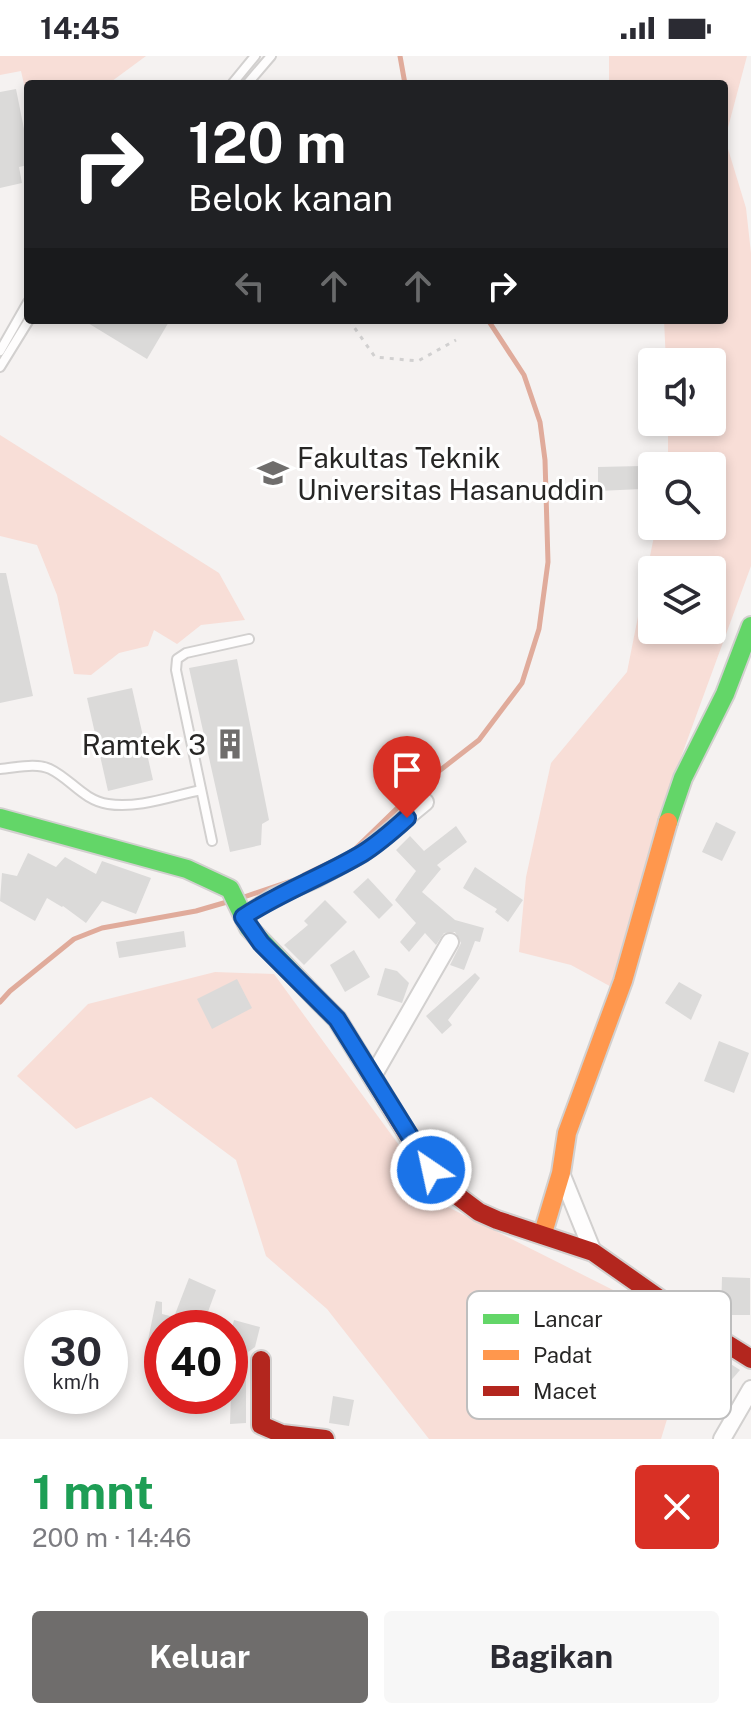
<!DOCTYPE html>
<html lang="id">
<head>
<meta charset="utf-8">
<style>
  body { margin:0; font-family:"Public Sans",sans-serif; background:#f7f7f7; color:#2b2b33; height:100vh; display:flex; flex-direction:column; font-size:30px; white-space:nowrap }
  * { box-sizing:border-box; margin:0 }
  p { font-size:26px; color:#7c7c81 }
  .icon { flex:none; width:44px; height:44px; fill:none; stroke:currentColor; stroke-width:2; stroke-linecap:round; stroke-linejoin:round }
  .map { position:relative; height:1383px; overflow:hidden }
  .drawer { display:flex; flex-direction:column; background:#fff; flex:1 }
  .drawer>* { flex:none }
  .guide { position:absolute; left:24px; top:24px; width:704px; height:244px; border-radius:8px; box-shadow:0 4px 12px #0003; background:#202124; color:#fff; overflow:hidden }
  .buttons { position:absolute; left:638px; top:292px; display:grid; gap:16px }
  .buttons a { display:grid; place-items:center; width:88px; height:88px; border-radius:8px; background:#fff; box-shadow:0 4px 12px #0003; font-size:40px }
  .speed { position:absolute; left:24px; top:1254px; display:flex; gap:16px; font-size:40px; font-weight:700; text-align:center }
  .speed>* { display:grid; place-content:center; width:104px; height:104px; border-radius:50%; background:#fff; box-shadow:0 4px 12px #0003; line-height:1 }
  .speed small { font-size:20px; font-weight:400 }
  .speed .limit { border:12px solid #d22; background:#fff; color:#111 }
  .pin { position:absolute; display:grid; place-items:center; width:68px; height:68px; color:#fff; margin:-82px -34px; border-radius:50% 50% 50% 0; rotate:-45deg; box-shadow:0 0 8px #0007 }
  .pin .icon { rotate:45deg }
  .me { position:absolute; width:88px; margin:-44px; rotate:326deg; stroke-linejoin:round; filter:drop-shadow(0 0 6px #0008) }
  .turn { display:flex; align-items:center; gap:28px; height:168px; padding:0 32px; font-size:36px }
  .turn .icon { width:104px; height:104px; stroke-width:2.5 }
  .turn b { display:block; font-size:56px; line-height:68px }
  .lanes { display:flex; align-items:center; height:76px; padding:0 32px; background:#0003; justify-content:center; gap:40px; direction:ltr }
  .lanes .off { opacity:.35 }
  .round { display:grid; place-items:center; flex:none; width:84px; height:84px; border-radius:8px; background:#f7f7f7 }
  .headline { display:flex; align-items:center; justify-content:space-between; height:136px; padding:0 32px }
  h1 { font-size:48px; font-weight:700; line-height:60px; color:#1e9e55 }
  .action { display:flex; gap:16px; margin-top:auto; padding:16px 32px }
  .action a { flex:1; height:92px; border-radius:8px; background:#6f6d6c; color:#fff; font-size:32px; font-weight:700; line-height:92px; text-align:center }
  .action a+a { background:#f7f7f7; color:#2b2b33 }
  .status { display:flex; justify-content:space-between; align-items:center; height:56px; padding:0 40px; background:#fff; direction:ltr }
  .status svg { height:22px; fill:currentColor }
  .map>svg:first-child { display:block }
  .green { fill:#f8ded7; fill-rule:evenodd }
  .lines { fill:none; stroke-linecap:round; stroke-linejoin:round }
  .stream { stroke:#e0ab9b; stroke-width:5 }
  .building { fill:#dbdad9 }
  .lane-casing { stroke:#d2d0cf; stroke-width:12 }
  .street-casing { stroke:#d2d0cf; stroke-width:20 }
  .fast-casing { stroke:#d2d0cf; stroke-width:22 }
  .slow-casing { stroke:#d2d0cf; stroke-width:22 }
  .jam-casing { stroke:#d2d0cf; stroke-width:22 }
  .path { stroke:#d1d0d0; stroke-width:3; stroke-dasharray:4 6; stroke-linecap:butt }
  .lane { stroke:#fefdfd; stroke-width:8 }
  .street { stroke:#fefdfd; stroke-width:16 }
  .fast { stroke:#63d668; stroke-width:18 }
  .slow { stroke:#ff974d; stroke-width:18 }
  .jam { stroke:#b3261e; stroke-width:18 }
  .route-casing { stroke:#114b97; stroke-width:20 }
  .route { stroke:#1a73e8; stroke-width:14 }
  .labels { text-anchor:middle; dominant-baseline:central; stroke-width:6; stroke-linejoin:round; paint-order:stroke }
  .poi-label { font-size:28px; fill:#272625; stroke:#fff; text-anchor:start }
  .key { fill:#fff; stroke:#bebebe; stroke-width:2 }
  .key-label { font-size:22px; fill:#272625 }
</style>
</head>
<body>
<div class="status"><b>14:45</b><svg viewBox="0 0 49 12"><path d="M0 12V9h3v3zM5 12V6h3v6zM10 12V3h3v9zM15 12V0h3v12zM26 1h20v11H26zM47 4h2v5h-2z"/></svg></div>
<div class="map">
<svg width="751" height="1383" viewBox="0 0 751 1383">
  <rect width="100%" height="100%" fill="#f5f2f1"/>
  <g class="green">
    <path d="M0 0H146L108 28H28V46L21 15 0 19Z"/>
    <path d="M609 0H747L725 83 746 152 751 197V510L662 753 617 934 571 909 519 896 526 821 551 707 627 616 656 470H712V410H668V366H712V306H666L664 264H724V28H609ZM652 514H712V574H652Z"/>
    <path d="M0 379 219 517 245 564 201 569 177 588 154 574 148 590 119 597 91 619 74 618 57 539 37 489 0 480Z"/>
    <path d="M215 916 274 918 442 1148 633 1244 672 1347 661 1383H429L327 1253 266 1200 236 1104 151 1041 76 1073 17 1020 88 948Z"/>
  </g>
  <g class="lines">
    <g class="stream">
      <path d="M400 0 405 28"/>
      <path d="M354 794 421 729 479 684 522 627 539 573 548 506 545 404 540 366 524 319 488 264"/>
      <path d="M304 819 331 806"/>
      <path d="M244 841 291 825"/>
      <path d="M0 946 10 935 74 883 102 872 196 855 227 846"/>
    </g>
  </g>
  <g class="building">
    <path d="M16 33 28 93V109L19 111 22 127 0 132V36Z"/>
    <path d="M83 264H170L147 303Z"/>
    <path d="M641 410 642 433 598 435V411Z"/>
    <path d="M0 517H6L33 640 0 647Z"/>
    <path d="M237 603 269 764 262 768 261 789 230 796 189 612Z"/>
    <path d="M132 632 153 724 108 735 87 642Z"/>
    <path d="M716 766 736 776 722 805 702 796Z"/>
    <path d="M456 770 467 786 437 809 441 813 422 836 455 864 484 872 480 886 475 885 464 914 450 909 461 887 455 876 444 877 436 889 425 877 409 896 400 886 416 867 395 844 416 815 396 794 410 780 424 795Z"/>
    <path d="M28 797 56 811 65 801 96 818 102 805 151 822 136 858 102 845 86 867 63 850 62 851 47 842 35 865 0 845 2 817 17 820Z"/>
    <path d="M475 811 523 844 508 866 495 856 497 853 463 832Z"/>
    <path d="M368 822 393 849 379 863 353 836Z"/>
    <path d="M325 844 347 866 304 909 284 889 308 869 304 865Z"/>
    <path d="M184 875 186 891 119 902 116 886Z"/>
    <path d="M354 894 370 921 345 936 330 909Z"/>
    <path d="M385 912 397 915 409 927 402 947 377 939Z"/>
    <path d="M475 917 480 922 448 964 452 969 442 978 426 960Z"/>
    <path d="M237 923 252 952 212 973 197 943Z"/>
    <path d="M679 926 702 939 691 964 665 947Z"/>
    <path d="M719 985 749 997 734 1037 704 1025Z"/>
    <path d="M722 1221 750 1222V1259H721Z"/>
    <path d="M189 1222 216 1234 202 1272H162V1287L148 1284 156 1245 162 1246V1258L174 1261Z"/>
    <path d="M234 1264 260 1271 255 1291 248 1296 246 1303V1367L230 1368 233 1283 230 1280Z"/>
    <path d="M712 1296 740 1314 727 1329 702 1307Z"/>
    <path d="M333 1340 354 1344 349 1370 329 1367Z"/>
  </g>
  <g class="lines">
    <g class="lane-casing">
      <g id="lane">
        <path d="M232 28 255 0"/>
        <path d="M247 28 271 0"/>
        <path d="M0 295 28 246"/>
        <path d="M0 311 29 264"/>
        <path d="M0 713C15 712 36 706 50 713 71 723 83 744 108 748 138 753 172 740 201 734"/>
        <path d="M212 785 176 614 177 603 186 597 249 583"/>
      </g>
    </g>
    <g class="street-casing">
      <g id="street">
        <path d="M243 861 273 841 316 823 362 798 425 746"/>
        <path d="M373 1020 450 886"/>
        <path d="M561 1117 593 1196"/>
        <path d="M722 1383 751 1333"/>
      </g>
    </g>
    <g class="fast-casing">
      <g id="fast">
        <path d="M0 762 187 813 230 833 249 872 319 945"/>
        <path d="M668 766 683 722 725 638 751 570"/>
      </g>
    </g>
    <g class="slow-casing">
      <path id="slow" d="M543 1177 561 1117 567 1077 623 925 668 766"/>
    </g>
    <g class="jam-casing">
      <g id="jam">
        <path d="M319 945 337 963 419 1097 451 1135 479 1156 497 1164 593 1196 697 1269 751 1303"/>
        <path d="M261 1304V1369L282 1378 325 1383"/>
      </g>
    </g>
    <path class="path" d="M349 264 375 301 418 305 456 284"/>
    <use href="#lane" class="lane"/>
    <use href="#street" class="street"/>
    <use href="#fast" class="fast"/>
    <use href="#slow" class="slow"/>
    <use href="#jam" class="jam"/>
  </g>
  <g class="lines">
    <g class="route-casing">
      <path id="route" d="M407 762C392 775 376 790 358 800 320 822 279 837 243 861L261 887 337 963 431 1114"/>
    </g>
    <use href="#route" class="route"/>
  </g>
  <defs>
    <g id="university-bare" transform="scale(2.4)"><path d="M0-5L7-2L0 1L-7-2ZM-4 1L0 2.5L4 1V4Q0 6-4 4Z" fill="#6f6d6c" stroke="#fff" stroke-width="2.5" paint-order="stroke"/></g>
    <g id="building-bare" transform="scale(2.4)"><path d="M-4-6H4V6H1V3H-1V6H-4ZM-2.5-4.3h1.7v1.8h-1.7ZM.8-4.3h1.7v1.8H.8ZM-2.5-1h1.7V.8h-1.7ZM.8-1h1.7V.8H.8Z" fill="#6f6d6c" stroke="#fff" stroke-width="2.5" paint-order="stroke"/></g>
  </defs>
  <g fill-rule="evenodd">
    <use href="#university-bare" x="273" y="417"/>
    <use href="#building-bare" x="230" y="688"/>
  </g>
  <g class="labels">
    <g class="poi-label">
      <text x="297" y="401">Fakultas Teknik<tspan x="297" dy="32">Universitas Hasanuddin</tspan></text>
      <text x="206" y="688" text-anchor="end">Ramtek 3</text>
    </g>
  </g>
  <rect x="467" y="1235" width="264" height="128" rx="12" class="key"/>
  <rect x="483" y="1258" width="36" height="10" fill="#63d668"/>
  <rect x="483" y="1294" width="36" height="10" fill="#ff974d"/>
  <rect x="483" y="1330" width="36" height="10" fill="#b3261e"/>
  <g class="key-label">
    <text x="533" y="1271">Lancar</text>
    <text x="533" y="1307">Padat</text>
    <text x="533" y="1343">Macet</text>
  </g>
</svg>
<div class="buttons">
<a><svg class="icon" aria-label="sound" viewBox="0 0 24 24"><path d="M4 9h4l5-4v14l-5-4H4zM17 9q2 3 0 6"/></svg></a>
<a><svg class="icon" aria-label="search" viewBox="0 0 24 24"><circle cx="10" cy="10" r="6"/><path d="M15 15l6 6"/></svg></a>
<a><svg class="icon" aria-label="layers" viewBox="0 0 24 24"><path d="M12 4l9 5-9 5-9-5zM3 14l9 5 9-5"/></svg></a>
</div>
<div class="speed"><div>30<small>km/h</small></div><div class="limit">40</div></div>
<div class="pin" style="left:407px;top:762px;background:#d93025"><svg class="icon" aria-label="arrive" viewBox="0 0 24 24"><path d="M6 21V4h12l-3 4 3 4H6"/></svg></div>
<svg class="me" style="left:431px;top:1114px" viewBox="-20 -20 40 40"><circle r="17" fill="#1a73e8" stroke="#fff" stroke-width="3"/><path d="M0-11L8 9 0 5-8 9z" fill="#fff"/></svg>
<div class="guide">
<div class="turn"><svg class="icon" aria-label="right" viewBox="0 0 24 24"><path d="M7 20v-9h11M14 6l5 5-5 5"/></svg><div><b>120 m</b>Belok kanan</div></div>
<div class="lanes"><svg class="icon off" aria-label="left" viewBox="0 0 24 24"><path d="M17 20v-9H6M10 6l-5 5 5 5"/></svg><svg class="icon off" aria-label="ahead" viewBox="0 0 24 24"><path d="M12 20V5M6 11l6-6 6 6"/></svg><svg class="icon off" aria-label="ahead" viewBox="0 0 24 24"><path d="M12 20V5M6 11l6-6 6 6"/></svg><svg class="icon" aria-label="right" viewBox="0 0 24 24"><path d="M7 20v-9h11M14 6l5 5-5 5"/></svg></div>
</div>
</div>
<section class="drawer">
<div class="headline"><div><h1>1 mnt</h1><p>200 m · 14:46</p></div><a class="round" style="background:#d93025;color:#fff"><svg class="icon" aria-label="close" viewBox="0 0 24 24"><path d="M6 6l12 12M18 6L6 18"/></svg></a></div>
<div class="action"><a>Keluar</a><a>Bagikan</a></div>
</section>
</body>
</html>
